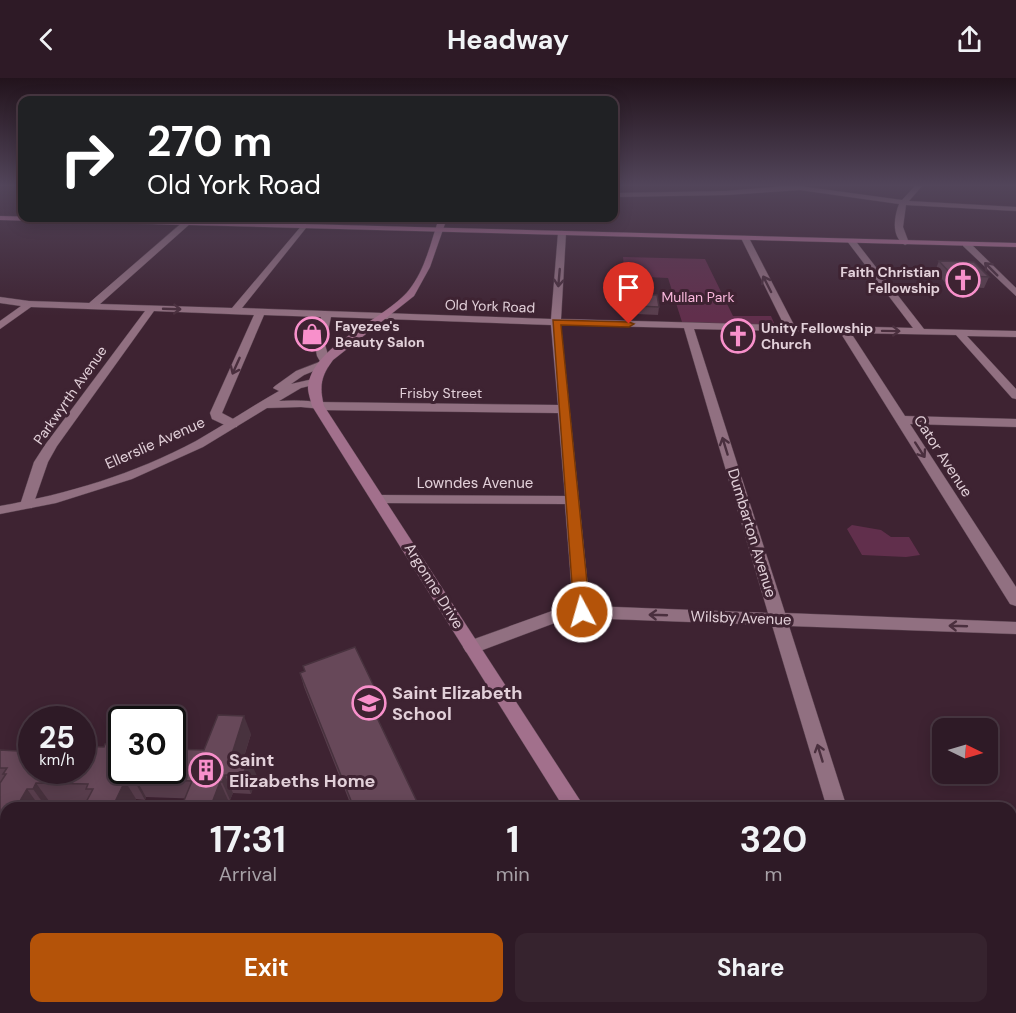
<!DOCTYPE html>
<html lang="en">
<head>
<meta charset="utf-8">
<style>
  body { margin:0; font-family:"DM Sans",sans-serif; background:#36232e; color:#f1f3f6; height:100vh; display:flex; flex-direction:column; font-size:22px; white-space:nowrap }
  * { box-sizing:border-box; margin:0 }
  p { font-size:20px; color:#a7a1a7 }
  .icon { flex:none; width:33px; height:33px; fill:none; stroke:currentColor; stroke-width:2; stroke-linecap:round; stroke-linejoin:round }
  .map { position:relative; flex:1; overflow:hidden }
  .sheet { position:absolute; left:0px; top:724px; width:1017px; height:212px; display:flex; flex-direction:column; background:#2e1a26; border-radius:18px 18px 0 0; box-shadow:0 3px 15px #0003,0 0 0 2px #493843 }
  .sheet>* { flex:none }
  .hud { position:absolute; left:18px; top:18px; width:600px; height:126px; border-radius:12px; box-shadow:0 3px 15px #0003,0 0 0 2px #493843; background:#202124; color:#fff; overflow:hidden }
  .needle { width:39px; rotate:95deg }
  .buttons { position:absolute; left:932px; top:640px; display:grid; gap:12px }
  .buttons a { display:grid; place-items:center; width:66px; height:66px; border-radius:12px; background:#2e1a26; box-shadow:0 3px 15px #0003,0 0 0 2px #493843; font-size:30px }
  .speed { position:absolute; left:18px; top:628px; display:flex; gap:12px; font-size:30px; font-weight:700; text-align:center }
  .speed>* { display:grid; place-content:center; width:78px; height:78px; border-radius:50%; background:#2e1a26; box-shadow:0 3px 15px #0003,0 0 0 2px #493843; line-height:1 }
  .speed small { font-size:15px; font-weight:400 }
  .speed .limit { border:3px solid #111; border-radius:9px; background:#fff; color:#111 }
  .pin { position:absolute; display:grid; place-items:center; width:51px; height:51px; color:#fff; margin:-62px -26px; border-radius:50% 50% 50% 0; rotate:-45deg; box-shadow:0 0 6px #0007 }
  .pin .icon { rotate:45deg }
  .me { position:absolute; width:66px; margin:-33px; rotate:354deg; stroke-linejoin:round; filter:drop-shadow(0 0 4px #0008) }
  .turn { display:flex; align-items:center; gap:21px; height:126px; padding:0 30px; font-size:27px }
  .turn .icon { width:78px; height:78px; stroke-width:2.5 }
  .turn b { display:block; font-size:42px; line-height:51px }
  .eta { display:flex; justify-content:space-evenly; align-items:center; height:102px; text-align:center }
  .eta b { font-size:36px; font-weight:700; line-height:42px }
  .action { display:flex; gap:12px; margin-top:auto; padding:12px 30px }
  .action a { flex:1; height:69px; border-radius:12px; background:#b45309; color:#fff; font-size:24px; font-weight:700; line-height:69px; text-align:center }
  .action a+a { background:#36232e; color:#f1f3f6 }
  header { display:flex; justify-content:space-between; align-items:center; height:78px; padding:0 30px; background:#2e1a26; font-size:27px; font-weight:700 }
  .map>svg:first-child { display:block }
  .green { fill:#612f4c }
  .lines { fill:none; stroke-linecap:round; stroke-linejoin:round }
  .minor-casing { stroke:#59424f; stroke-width:1 }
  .tertiary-casing { stroke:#59424f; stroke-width:1 }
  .secondary-casing { stroke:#59424f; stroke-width:1 }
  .primary-casing { stroke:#59424f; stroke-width:1 }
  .minor { fill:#917081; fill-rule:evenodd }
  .tertiary { fill:#917081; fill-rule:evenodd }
  .secondary { fill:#a2708c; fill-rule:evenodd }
  .primary { fill:#b37196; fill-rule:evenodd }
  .wall { fill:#593e4d }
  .shaded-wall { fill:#48323e }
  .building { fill:#674859; stroke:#48323e; stroke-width:1.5 }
  .oneway { stroke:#4a2f3e }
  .route { fill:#b45309; stroke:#753606; stroke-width:1.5 }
  .labels { text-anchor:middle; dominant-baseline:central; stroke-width:6; stroke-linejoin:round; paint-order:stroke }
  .far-poi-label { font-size:14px; font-weight:bold; fill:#e2d0d9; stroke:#3e2332; text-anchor:start }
  .far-park-label { font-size:14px; fill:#f9b7db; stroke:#3e2332 }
  .far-street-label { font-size:14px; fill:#e2d0d9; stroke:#3e2332 }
  .street-label { font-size:15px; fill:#e2d0d9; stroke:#3e2332 }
  .near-poi-label { font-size:18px; font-weight:bold; fill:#e2d0d9; stroke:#3e2332; text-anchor:start }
</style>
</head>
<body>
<header><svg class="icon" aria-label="back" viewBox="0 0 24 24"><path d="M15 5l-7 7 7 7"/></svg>Headway<svg class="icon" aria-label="share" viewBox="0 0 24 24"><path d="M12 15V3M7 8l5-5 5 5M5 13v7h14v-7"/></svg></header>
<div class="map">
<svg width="1016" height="935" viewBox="0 0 1016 935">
  <rect width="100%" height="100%" fill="#3e2332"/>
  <g class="green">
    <path d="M623 179 705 181 733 238H771L775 247 682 244 668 200 625 198Z"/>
    <path d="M852 447 881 452 891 459H909L920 477 906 479 862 477 847 451Z"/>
    <path d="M6 887V930H45V935H0V889Z"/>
  </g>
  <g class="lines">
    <g class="minor-casing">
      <g id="minor">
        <path d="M785 108H799L902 122 915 108H922L909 123 1016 129V133L906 127 903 149 909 165 905 167C891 159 894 139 899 126L800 112 726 117 614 119V115L726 113Z"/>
        <path d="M184 143 191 145 100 226 232 230 303 146H306V150L242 230 551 241 558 155 562 153 566 155 561 241 784 247 741 160 745 158 749 160 794 247 913 250 847 163 854 161 924 251 1016 253V259L967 258 1016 311V321L1012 320 956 257 851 255 905 338 1016 341V349L910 346 1016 509V528L1010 526 840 254 694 251 785 535 1016 544V556L789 548 847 730H827L772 547 582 540 560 543 472 576 466 574 463 569 466 564 552 533 573 529 565 426 380 425 373 421 380 417 565 418 558 335 318 332 312 328 318 324 558 327 551 247 331 239 325 267 330 283 325 286 321 285 317 278 315 267 321 239 264 237 222 335 237 343V349H229L212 341 210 335 254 237 154 233 57 368 48 384 32 430H22L20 427 34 384 45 367 145 233 31 229 0 251V243L21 228 0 225V219L29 223 89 225ZM561 247 684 250 768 535 590 528Z"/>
        <path d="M963 164H969L1016 210V218L963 168Z"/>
        <path d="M1016 886V910L1011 911V887Z"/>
        <path d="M883 930H924L922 935H881Z"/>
      </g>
    </g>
    <g class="tertiary-casing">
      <path id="tertiary" d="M322 283 327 286 326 288 304 297 291 306 313 301 319 304 317 306 301 310 279 323C294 322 307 322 322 325V331L301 329 267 330 203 369 132 401 56 425 0 436V428C68 416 134 396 196 363 224 347 251 329 279 313L273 310 275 308 296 293Z"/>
    </g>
    <g class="secondary-casing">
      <g id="secondary">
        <path d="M439 140H447L430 189 414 218 333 282C321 298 319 308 324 328L585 730H564L312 328C311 323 308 315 308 310 311 267 384 243 409 212 425 192 431 164 439 140Z"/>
        <path d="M688 930H716L718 935H690Z"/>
      </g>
    </g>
    <g class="primary-casing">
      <path id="primary" d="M0 138 1016 165V169L0 142Z"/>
    </g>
    <use href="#minor" class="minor"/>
    <use href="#tertiary" class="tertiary"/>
    <use href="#secondary" class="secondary"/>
    <use href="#primary" class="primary"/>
  </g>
  <g class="wall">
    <path d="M939 183 989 199 984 210 948 208 935 193Z"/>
    <path d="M636 216 659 229 658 237 637 236 635 224Z"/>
    <path d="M303 588 381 623 383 637 377 639 420 730H352L304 609 300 595 305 593Z"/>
    <path d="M251 656 244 679 257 698 251 716 233 715 230 722 146 719 145 722 136 721 132 730H83L87 724 49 723 46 729 6 730V755H0V672L122 693 204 672Z"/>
  </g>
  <g class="shaded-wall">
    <path d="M381 623 383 637 374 641 371 627Z"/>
    <path d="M70 633 75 642H65Z"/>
    <path d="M244 638 251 656 238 697 231 679Z"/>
    <path d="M249 680 257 698 251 716 243 697Z"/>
    <path d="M225 697 233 715 230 722 222 704Z"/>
    <path d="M136 701 146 719 145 722 135 704Z"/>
    <path d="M125 703 136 721 132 730H112Z"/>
    <path d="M220 704 228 722 225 730H210Z"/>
    <path d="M36 705 49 723 46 729 33 711Z"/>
    <path d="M27 711 40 729V730H16Z"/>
  </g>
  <g class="building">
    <path d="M939 183 974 184 989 199 952 197Z"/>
    <path d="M636 216 657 217 659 229 638 228Z"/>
    <path d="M355 569 381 623 371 627 420 730H354L300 595 305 593 303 588Z"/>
    <path d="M44 632 70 633 65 642H38Z"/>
    <path d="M218 637 244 638 231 679 249 680 243 697H225L222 704H220L210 730H181L192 703 136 701 135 704 125 703 112 730H83L93 711H86L88 706 36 705 33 711H27L16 730H6V738H0V705L6 696H3L7 690H0V672L18 673 32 651V693H82V668L104 669 105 666 115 665H122V693H172V671L204 672Z"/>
  </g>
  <defs><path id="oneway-shaft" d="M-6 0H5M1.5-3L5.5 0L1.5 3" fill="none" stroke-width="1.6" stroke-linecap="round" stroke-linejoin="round" transform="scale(1.5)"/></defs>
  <g class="oneway">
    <use href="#oneway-shaft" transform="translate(991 191) rotate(-135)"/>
    <use href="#oneway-shaft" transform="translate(559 200) rotate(95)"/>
    <use href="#oneway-shaft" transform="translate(767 206) rotate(-117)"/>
    <use href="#oneway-shaft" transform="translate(172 231) rotate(2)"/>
    <use href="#oneway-shaft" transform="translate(891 253) rotate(1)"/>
    <use href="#oneway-shaft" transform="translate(236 288) rotate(114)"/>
    <use href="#oneway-shaft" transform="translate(725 368) rotate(-107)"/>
    <use href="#oneway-shaft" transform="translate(920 372) rotate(57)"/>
    <use href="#oneway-shaft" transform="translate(658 537) rotate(-178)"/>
    <use href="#oneway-shaft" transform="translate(958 548) rotate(-178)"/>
    <use href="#oneway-shaft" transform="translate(820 675) rotate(-107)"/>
  </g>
  <linearGradient id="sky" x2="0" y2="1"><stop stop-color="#22131c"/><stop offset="0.45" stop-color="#52455a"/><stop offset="1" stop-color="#52455a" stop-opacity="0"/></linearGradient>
  <rect width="1016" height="238" fill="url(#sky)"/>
  <path class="route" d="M553 242 629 244 634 246 629 249 561 247 590 534 587 538H577L574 534Z"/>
  <defs>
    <g id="church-ring" transform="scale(1.725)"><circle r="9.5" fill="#3e2332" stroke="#f890cb" stroke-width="1.5"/><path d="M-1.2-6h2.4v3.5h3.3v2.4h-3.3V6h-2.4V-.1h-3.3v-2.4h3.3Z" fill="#f890cb"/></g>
    <g id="shop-ring" transform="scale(1.725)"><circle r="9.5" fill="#3e2332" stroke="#f890cb" stroke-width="1.5"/><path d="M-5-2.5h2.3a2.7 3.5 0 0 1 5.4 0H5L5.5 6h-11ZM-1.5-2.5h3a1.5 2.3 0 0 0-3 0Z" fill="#f890cb"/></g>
    <g id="school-ring" transform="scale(1.725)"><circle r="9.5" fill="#3e2332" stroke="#f890cb" stroke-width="1.5"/><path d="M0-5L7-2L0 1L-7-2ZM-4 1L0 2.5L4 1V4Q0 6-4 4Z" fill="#f890cb"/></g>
    <g id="building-ring" transform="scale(1.725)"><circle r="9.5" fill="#3e2332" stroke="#f890cb" stroke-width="1.5"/><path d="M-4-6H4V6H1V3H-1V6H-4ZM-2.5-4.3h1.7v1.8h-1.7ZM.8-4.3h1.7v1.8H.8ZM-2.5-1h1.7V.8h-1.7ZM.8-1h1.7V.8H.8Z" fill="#f890cb"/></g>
  </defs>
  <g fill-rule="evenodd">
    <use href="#church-ring" x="963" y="202"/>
    <use href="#shop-ring" x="312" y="256"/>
    <use href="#church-ring" x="738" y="258"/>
    <use href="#school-ring" x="369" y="625"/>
    <use href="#building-ring" x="206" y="692"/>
  </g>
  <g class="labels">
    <g class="far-poi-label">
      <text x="940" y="194" text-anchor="end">Faith Christian<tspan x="940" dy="16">Fellowship</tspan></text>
      <text x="335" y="248">Fayezee's<tspan x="335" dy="16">Beauty Salon</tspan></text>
      <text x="761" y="250">Unity Fellowship<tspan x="761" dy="16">Church</tspan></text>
    </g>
    <g class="far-park-label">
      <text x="698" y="219">Mullan Park</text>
    </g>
    <g class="far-street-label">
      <text transform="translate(490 228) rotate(2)">Old York Road</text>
      <text x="441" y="315">Frisby Street</text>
      <text transform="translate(70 317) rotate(-55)">Parkwyrth Avenue</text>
    </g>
    <g class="street-label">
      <text transform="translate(155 365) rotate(-24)">Ellerslie Avenue</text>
      <text transform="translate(943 378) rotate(57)">Cator Avenue</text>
      <text x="475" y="405">Lowndes Avenue</text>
      <text transform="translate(752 455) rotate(73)">Dumbarton Avenue</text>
      <text transform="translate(434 508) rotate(58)">Argonne Drive</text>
      <text transform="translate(741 540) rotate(2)">Wilsby Avenue</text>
    </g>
    <g class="near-poi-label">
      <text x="392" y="615">Saint Elizabeth<tspan x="392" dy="21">School</tspan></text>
      <text x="229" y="682">Saint<tspan x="229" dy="21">Elizabeths Home</tspan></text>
    </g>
  </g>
</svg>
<div class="buttons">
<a><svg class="needle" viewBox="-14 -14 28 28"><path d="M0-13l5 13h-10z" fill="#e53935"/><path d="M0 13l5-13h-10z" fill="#a7a1a7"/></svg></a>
</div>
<div class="speed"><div>25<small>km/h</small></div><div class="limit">30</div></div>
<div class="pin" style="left:629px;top:246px;background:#d93025"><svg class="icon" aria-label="arrive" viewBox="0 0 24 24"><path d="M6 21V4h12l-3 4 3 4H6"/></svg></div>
<svg class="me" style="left:582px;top:534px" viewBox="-20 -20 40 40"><circle r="17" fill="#b45309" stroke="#fff" stroke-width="3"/><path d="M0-11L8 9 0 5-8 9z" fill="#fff"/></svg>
<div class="hud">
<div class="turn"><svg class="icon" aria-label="right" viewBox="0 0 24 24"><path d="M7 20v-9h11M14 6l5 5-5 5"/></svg><div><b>270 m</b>Old York Road</div></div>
</div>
<section class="sheet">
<div class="eta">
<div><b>17:31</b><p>Arrival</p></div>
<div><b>1</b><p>min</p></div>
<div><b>320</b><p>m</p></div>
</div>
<div class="action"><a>Exit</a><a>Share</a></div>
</section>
</div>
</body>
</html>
